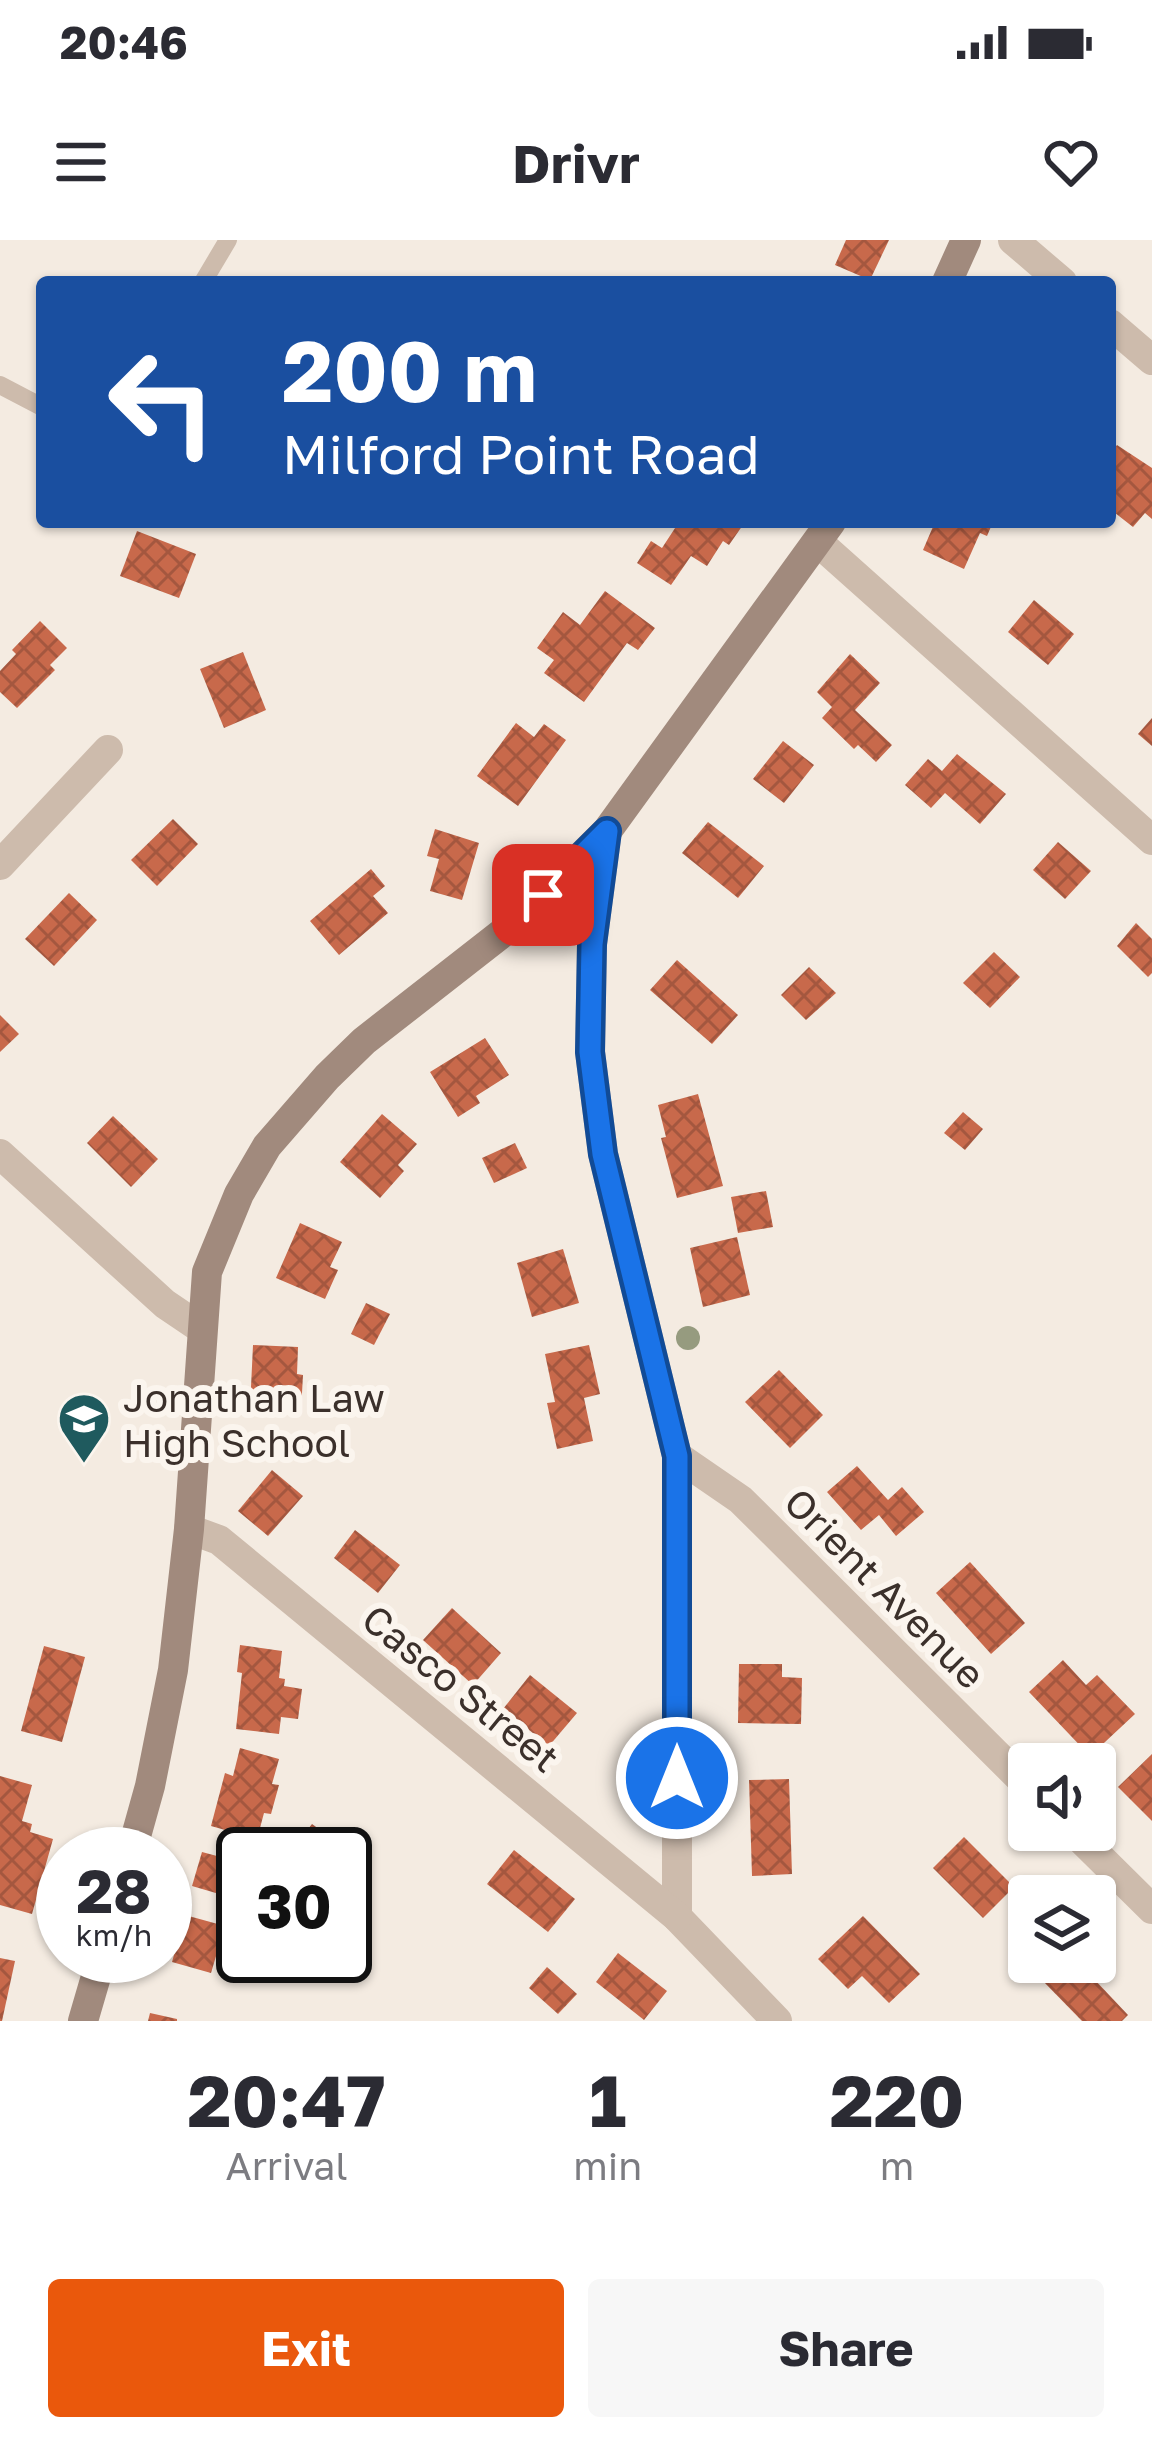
<!DOCTYPE html>
<html lang="en">
<head>
<meta charset="utf-8">
<style>
  body { margin:0; font-family:"Golos Text",sans-serif; background:#f7f7f7; color:#2b2b33; height:100vh; display:flex; flex-direction:column; font-size:45px; white-space:nowrap }
  * { box-sizing:border-box; margin:0 }
  p { font-size:39px; color:#7c7c81 }
  .icon { flex:none; width:66px; height:66px; fill:none; stroke:currentColor; stroke-width:2; stroke-linecap:round; stroke-linejoin:round }
  .map { position:relative; height:1781px; overflow:hidden }
  .sheet { display:flex; flex-direction:column; background:#fff; flex:1 }
  .sheet>* { flex:none }
  .banner { position:absolute; left:36px; top:36px; width:1080px; height:252px; border-radius:12px; box-shadow:0 3px 9px #0004; background:#1a4fa0; color:#fff; overflow:hidden }
  .fabs { position:absolute; left:1008px; top:1503px; display:grid; gap:24px }
  .fabs a { display:grid; place-items:center; width:108px; height:108px; border-radius:12px; background:#fff; box-shadow:0 3px 9px #0004; font-size:60px }
  .speed { position:absolute; left:36px; top:1587px; display:flex; gap:24px; font-size:60px; font-weight:700; text-align:center }
  .speed>* { display:grid; place-content:center; width:156px; height:156px; border-radius:50%; background:#fff; box-shadow:0 3px 9px #0004; line-height:1 }
  .speed small { font-size:30px; font-weight:400 }
  .speed .limit { border:6px solid #111; border-radius:18px; background:#fff; color:#111 }
  .pin { position:absolute; display:grid; place-items:center; width:102px; height:102px; color:#fff; margin:-51px; border-radius:24px; box-shadow:0 6px 18px #0006 }
  .me { position:absolute; width:132px; margin:-66px; rotate:0deg; stroke-linejoin:round; filter:drop-shadow(0 0 9px #0008) }
  .turn { display:flex; align-items:center; gap:42px; height:252px; padding:0 48px; font-size:54px }
  .turn .icon { width:156px; height:156px; stroke-width:2.5 }
  .turn b { display:block; font-size:84px; line-height:102px }
  .eta { display:flex; justify-content:space-evenly; align-items:center; height:204px; text-align:center }
  .eta b { font-size:72px; font-weight:700; line-height:84px }
  .button { display:flex; gap:24px; margin-top:auto; padding:24px 48px }
  .button a { flex:1; height:138px; border-radius:12px; background:#ea580c; color:#fff; font-size:48px; font-weight:700; line-height:138px; text-align:center }
  .button a+a { background:#f7f7f7; color:#2b2b33 }
  .status { display:flex; justify-content:space-between; align-items:center; height:84px; padding:0 60px; background:#fff; direction:ltr }
  .status svg { height:33px; fill:currentColor }
  header { display:flex; justify-content:space-between; align-items:center; height:156px; padding:0 48px; background:#fff; font-size:54px; font-weight:700 }
  .map>svg:first-child { display:block }
  .building { fill:url(#building-cross-hatch) }
  .lines { fill:none; stroke-linecap:round; stroke-linejoin:round }
  .service { stroke:#cdbbac; stroke-width:18 }
  .minor { stroke:#cdbbac; stroke-width:30 }
  .secondary { stroke:#a18a7d; stroke-width:30 }
  .tree { fill:#969b7f }
  .route-casing { stroke:#114b97; stroke-width:30 }
  .route { stroke:#1a73e8; stroke-width:21 }
  .labels { text-anchor:middle; dominant-baseline:central; stroke-width:12; stroke-linejoin:round; paint-order:stroke }
  .poi-label { font-size:39px; fill:#3b302b; stroke:#fbf5ee; text-anchor:start }
  .street-label { font-size:39px; fill:#3b302b; stroke:#fbf5ee }
</style>
</head>
<body>
<div class="status"><b>20:46</b><svg viewBox="0 0 49 12"><path d="M0 12V9h3v3zM5 12V6h3v6zM10 12V3h3v9zM15 12V0h3v12zM26 1h20v11H26zM47 4h2v5h-2z"/></svg></div>
<header><svg class="icon" aria-label="menu" viewBox="0 0 24 24"><path d="M4 6h16M4 12h16M4 18h16"/></svg>Drivr<svg class="icon" aria-label="heart" viewBox="0 0 24 24"><path d="M12 20l-8-8c-3-5 5-10 8-4 3-6 11-1 8 4z"/></svg></header>
<div class="map">
<svg width="1152" height="1781" viewBox="0 0 1152 1781">
  <defs>
    <pattern id="building-cross-hatch" width="8" height="8" patternUnits="userSpaceOnUse" patternTransform="scale(3)"><rect width="8" height="8" fill="#c8694b"/><path d="M0 0l8 8M0 8l8-8" fill="none" stroke="#a4573f"/></pattern>
  </defs>
  <rect width="100%" height="100%" fill="#f4ebe1"/>
  <g class="building">
    <path d="M846 0H889L870 40 835 25Z"/>
    <path d="M1117 205 1152 228V279L1145 273 1133 287 1110 269V214Z"/>
    <path d="M679 282H745L729 305 723 301 707 326 691 316 671 345 637 323 651 301 662 308Z"/>
    <path d="M935 282H993L987 296 980 293 964 329 923 310Z"/>
    <path d="M137 291 196 314 179 358 120 336Z"/>
    <path d="M605 351 655 388 638 410 627 403 584 462 544 433 554 420 537 408 563 372 580 385Z"/>
    <path d="M1034 360 1074 394 1048 425 1008 392Z"/>
    <path d="M40 381 67 408 50 425 55 430 17 468 0 452V431L16 414 12 410Z"/>
    <path d="M243 412 266 470 224 488 200 429Z"/>
    <path d="M850 414 880 443 855 470 892 505 876 522 858 505 854 509 822 478 832 467 817 452Z"/>
    <path d="M1152 478V506L1138 494Z"/>
    <path d="M516 483 534 497 544 484 566 500 518 566 477 536Z"/>
    <path d="M783 501 814 525 784 563 753 539Z"/>
    <path d="M957 514 1006 554 980 584 945 553 931 568 905 545 928 519 942 531Z"/>
    <path d="M173 579 198 604 157 646 131 620Z"/>
    <path d="M708 582 764 626 738 658 682 613Z"/>
    <path d="M435 589 479 603 462 660 430 651 439 619 427 616Z"/>
    <path d="M1058 602 1091 631 1065 659 1033 630Z"/>
    <path d="M371 629 385 646 373 656 388 673 339 715 310 681Z"/>
    <path d="M69 653 97 680 54 726 25 699Z"/>
    <path d="M1136 683 1152 699V733L1148 737 1117 706Z"/>
    <path d="M994 712 1020 737 990 768 963 743Z"/>
    <path d="M677 720 738 775 712 804 650 750Z"/>
    <path d="M809 727 836 753 806 780 781 755Z"/>
    <path d="M0 775 19 794 0 812Z"/>
    <path d="M485 798 509 835 476 856 480 863 458 877 430 832Z"/>
    <path d="M698 854 723 946 677 958 661 898 666 897 658 865Z"/>
    <path d="M963 872 983 889 965 910 944 893Z"/>
    <path d="M382 874 417 904 398 925 404 931 380 958 340 922Z"/>
    <path d="M113 876 158 919 131 947 87 903Z"/>
    <path d="M515 903 527 928 494 943 482 918Z"/>
    <path d="M766 951 773 987 738 993 731 957Z"/>
    <path d="M300 983 342 1002 330 1027 338 1030 325 1059 276 1038Z"/>
    <path d="M737 997 750 1055 703 1067 690 1008Z"/>
    <path d="M563 1009 579 1063 532 1077 517 1023Z"/>
    <path d="M366 1063 390 1074 374 1105 351 1094Z"/>
    <path d="M253 1105 298 1107 297 1134 303 1135 301 1171 250 1168Z"/>
    <path d="M589 1105 600 1154 584 1158 593 1201 557 1209 547 1163 555 1162 545 1114Z"/>
    <path d="M779 1130 823 1175 790 1208 745 1162Z"/>
    <path d="M857 1226 888 1260 902 1247 924 1272 896 1296 879 1275 861 1290 827 1252Z"/>
    <path d="M272 1230 303 1256 268 1296 238 1271Z"/>
    <path d="M355 1290 400 1325 378 1353 334 1318Z"/>
    <path d="M970 1322 1025 1383 991 1414 936 1353Z"/>
    <path d="M452 1368 501 1413 473 1445 423 1400Z"/>
    <path d="M240 1405 282 1411 279 1438 285 1439 284 1446 302 1449 298 1479 281 1477 279 1494 236 1489 242 1433 237 1432Z"/>
    <path d="M44 1406 85 1417 62 1502 21 1491Z"/>
    <path d="M1063 1420 1086 1445 1097 1435 1135 1474 1090 1516 1029 1452Z"/>
    <path d="M739 1424H782V1437L802 1438 801 1484 738 1483Z"/>
    <path d="M530 1435 577 1473 549 1506 503 1469Z"/>
    <path d="M240 1508 279 1519 272 1544 279 1545 271 1574 264 1573 257 1599 211 1586 225 1533 233 1536Z"/>
    <path d="M1152 1514V1581L1118 1547Z"/>
    <path d="M0 1536 32 1545 22 1581 32 1584 30 1592 53 1599 32 1674 0 1665Z"/>
    <path d="M789 1539 792 1634 752 1636 749 1540Z"/>
    <path d="M312 1584 342 1606 337 1614H289Z"/>
    <path d="M964 1597 1014 1647 983 1678 933 1628Z"/>
    <path d="M514 1610 575 1659 548 1692 487 1644Z"/>
    <path d="M202 1612 243 1623V1661L192 1646Z"/>
    <path d="M345 1660 361 1671 345 1695Z"/>
    <path d="M185 1675 225 1686 211 1733 172 1722Z"/>
    <path d="M863 1676 920 1734 889 1763 862 1736 848 1749 818 1719Z"/>
    <path d="M618 1713 667 1751 644 1780 596 1742Z"/>
    <path d="M0 1718 15 1721 2 1781H0Z"/>
    <path d="M1056 1722H1078L1128 1775 1122 1781H1082L1040 1738Z"/>
    <path d="M547 1727 577 1754 558 1774 529 1748Z"/>
    <path d="M150 1773 177 1779V1781H148Z"/>
  </g>
  <g class="lines">
    <g class="service">
      <path d="M203 42 228 0"/>
      <path d="M0 145 42 167"/>
    </g>
    <g class="minor">
      <path d="M1013 0 1062 42"/>
      <path d="M1110 84 1152 120"/>
      <path d="M819 303 1152 600"/>
      <path d="M607 591 592 704 590 812 603 914 677 1216V1677L777 1781"/>
      <path d="M0 625 108 510"/>
      <path d="M0 914 165 1064 202 1089"/>
      <path d="M677 1216 741 1260 1029 1547"/>
      <path d="M189 1289 219 1300 677 1677"/>
      <path d="M1072 1590 1152 1669"/>
    </g>
    <g class="secondary">
      <path d="M947 42 966 0"/>
      <path d="M131 1614 150 1546 173 1430 189 1289 207 1032 239 954 267 906 327 837 364 801 510 687 607 591 831 282"/>
      <path d="M83 1781 102 1716"/>
    </g>
  </g>
  <g class="tree">
    <circle cx="688" cy="1098" r="12"/>
    <circle cx="414" cy="1418" r="12"/>
  </g>
  <g class="lines">
    <g class="route-casing">
      <path id="route" d="M543 655 607 591 592 704 590 812 603 914 677 1216V1538"/>
    </g>
    <use href="#route" class="route"/>
  </g>
  <defs>
    <g id="school-pin" transform="scale(2.7)"><path d="M0 17L-7.5 6A9.5 9.5 0 1 1 7.5 6Z" fill="#1f5a5e" stroke="#fbf5ee"/><path d="M0-5L7-2L0 1L-7-2ZM-4 1L0 2.5L4 1V4Q0 6-4 4Z" fill="#fff"/></g>
  </defs>
  <g fill-rule="evenodd">
    <use href="#school-pin" x="84" y="1179"/>
  </g>
  <g class="labels">
    <g class="poi-label">
      <text x="123" y="1157">Jonathan Law<tspan x="123" dy="45">High School</tspan></text>
    </g>
    <g class="street-label">
      <text transform="translate(885 1348) rotate(45)">Orient Avenue</text>
      <text transform="translate(461 1448) rotate(39)">Casco Street</text>
    </g>
  </g>
</svg>
<div class="fabs">
<a><svg class="icon" aria-label="sound" viewBox="0 0 24 24"><path d="M4 9h4l5-4v14l-5-4H4zM17 9q2 3 0 6"/></svg></a>
<a><svg class="icon" aria-label="layers" viewBox="0 0 24 24"><path d="M12 4l9 5-9 5-9-5zM3 14l9 5 9-5"/></svg></a>
</div>
<div class="speed"><div>28<small>km/h</small></div><div class="limit">30</div></div>
<div class="pin" style="left:543px;top:655px;background:#d93025"><svg class="icon" aria-label="arrive" viewBox="0 0 24 24"><path d="M6 21V4h12l-3 4 3 4H6"/></svg></div>
<svg class="me" style="left:677px;top:1538px" viewBox="-20 -20 40 40"><circle r="17" fill="#1a73e8" stroke="#fff" stroke-width="3"/><path d="M0-11L8 9 0 5-8 9z" fill="#fff"/></svg>
<div class="banner">
<div class="turn"><svg class="icon" aria-label="left" viewBox="0 0 24 24"><path d="M17 20v-9H6M10 6l-5 5 5 5"/></svg><div><b>200 m</b>Milford Point Road</div></div>
</div>
</div>
<section class="sheet">
<div class="eta">
<div><b>20:47</b><p>Arrival</p></div>
<div><b>1</b><p>min</p></div>
<div><b>220</b><p>m</p></div>
</div>
<div class="button"><a>Exit</a><a>Share</a></div>
</section>
</body>
</html>
